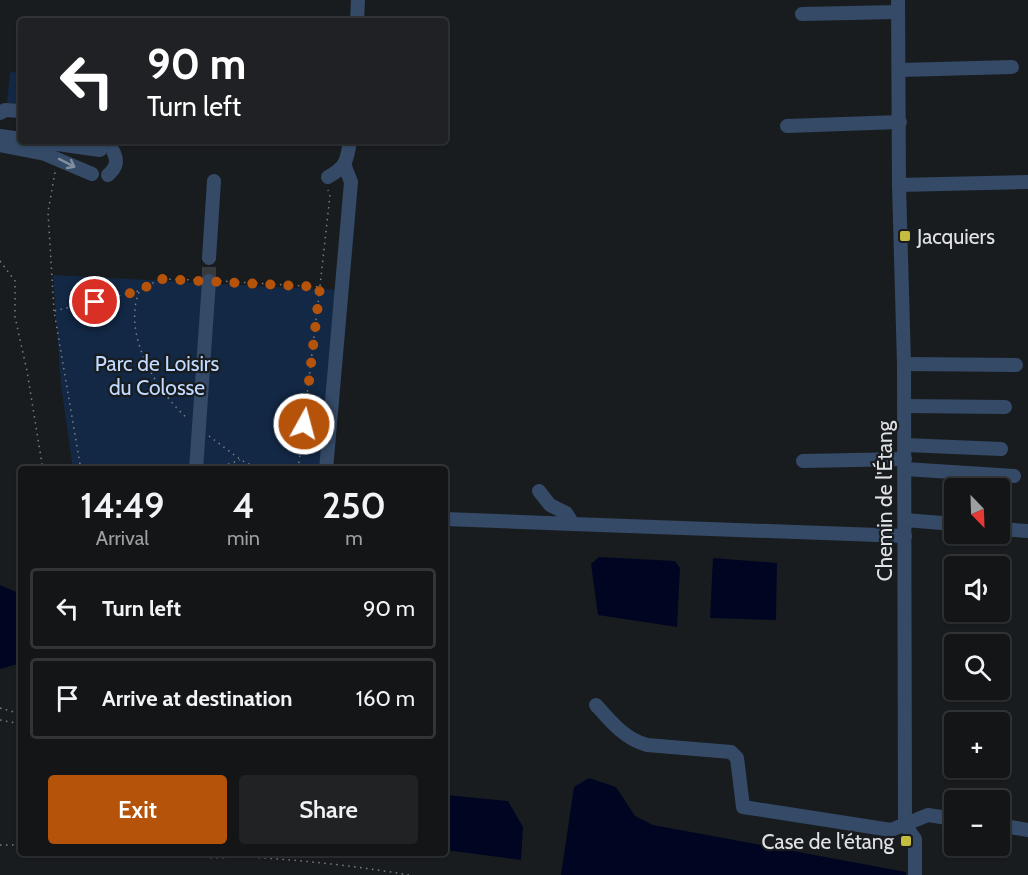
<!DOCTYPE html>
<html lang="en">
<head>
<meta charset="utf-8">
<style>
  body { margin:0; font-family:Cabin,sans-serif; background:#202224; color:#f1f3f6; height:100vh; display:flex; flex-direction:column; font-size:22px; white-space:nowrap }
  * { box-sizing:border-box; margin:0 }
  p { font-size:20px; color:#9d9fa1 }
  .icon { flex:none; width:33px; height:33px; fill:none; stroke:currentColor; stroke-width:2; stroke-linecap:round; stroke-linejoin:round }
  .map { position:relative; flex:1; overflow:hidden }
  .side { position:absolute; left:18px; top:466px; width:430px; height:390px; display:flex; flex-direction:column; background:#131517; border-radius:6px; box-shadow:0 2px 4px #0004,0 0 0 2px #323436 }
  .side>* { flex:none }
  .guide { position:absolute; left:18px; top:18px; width:430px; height:126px; border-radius:6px; box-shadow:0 2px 4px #0004,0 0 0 2px #323436; background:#202124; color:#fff; overflow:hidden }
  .needle { width:39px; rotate:157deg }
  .controls { position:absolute; left:944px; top:478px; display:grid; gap:12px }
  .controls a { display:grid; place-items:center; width:66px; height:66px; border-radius:6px; background:#131517; box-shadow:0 2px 4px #0004,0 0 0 2px #323436; font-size:30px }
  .pin { position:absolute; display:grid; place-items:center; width:51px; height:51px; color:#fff; margin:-26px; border:3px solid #fff; border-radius:50%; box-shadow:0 2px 6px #0007 }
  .me { position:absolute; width:66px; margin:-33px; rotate:7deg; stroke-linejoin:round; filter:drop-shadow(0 0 4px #0008) }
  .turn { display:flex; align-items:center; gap:21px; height:126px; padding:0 30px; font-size:27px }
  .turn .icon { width:78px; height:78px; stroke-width:2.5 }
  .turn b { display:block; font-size:42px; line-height:51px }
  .eta { display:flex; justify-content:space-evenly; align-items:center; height:102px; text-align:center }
  .eta b { font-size:36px; font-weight:600; line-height:42px }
  .cta { display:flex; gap:12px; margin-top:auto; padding:12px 30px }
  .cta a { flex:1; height:69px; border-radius:6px; background:#b45309; color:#fff; font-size:24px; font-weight:600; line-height:69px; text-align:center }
  .cta a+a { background:#202224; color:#f1f3f6 }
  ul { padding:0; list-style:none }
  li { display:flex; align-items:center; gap:18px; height:81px; margin:0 12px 9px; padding:0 18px; border:3px solid #323436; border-radius:6px }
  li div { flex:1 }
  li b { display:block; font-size:22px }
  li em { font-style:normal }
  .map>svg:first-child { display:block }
  .green { fill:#122845 }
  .water { fill:#000622 }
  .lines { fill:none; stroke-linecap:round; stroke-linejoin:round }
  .minor-tunnel { stroke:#373a3d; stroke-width:14; stroke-dasharray:14 7; stroke-linecap:butt }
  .path { stroke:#7c7f82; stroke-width:1.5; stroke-dasharray:1.5 4.5; stroke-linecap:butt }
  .minor { stroke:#344a67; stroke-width:14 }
  .oneway { stroke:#818ea0 }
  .route { stroke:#b45309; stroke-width:10; stroke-dasharray:0 18 }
  .poi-dot { fill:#c4bc3e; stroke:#191c1f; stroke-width:2 }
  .labels { text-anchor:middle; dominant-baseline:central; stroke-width:4.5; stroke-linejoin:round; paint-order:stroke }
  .poi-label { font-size:21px; fill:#e0e2e5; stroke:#191c1f; text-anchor:start }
  .park-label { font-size:21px; fill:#c0dbff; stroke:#191c1f }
  .street-label { font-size:21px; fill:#e0e2e5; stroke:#191c1f }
</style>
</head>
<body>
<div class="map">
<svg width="1028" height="875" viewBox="0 0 1028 875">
  <rect width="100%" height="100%" fill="#191c1f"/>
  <g class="green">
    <path d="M10 72 21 73V104L7 103Z"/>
    <path d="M53 275 336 290 328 469H73L61 385Z"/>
  </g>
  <g class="water">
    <path d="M599 557 675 561 680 568 677 627 598 615 591 564Z"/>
    <path d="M713 558 777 563 776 620 710 618Z"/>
    <path d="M0 585 21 594V663L0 669Z"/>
    <path d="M589 778 616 787 635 816 653 825 906 872V875H561L574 787Z"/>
    <path d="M446 795 508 801 523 827 521 860 446 850Z"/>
  </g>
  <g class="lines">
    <path class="minor-tunnel" d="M209 281V258"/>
    <g class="path">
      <path d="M0 261 15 281V317L27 371 43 470"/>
      <path d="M220 281 320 287 298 470"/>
      <path d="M320 286 330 195 328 190"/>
      <path d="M139 292C137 298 135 304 135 310 131 348 160 394 187 418"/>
      <path d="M54 311 48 212 55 172"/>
      <path d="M209 436 241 460 261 470"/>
      <path d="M81 470 54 311 139 291 160 279 197 280"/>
      <path d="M211 470 240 460"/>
      <path d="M0 708 21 714"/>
      <path d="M0 720 21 724"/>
      <path d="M0 845H21"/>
      <path d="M193 854C209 861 231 856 248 857 302 860 356 866 409 875"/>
    </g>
    <g class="minor">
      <path d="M898 0 899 185 904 364 905 825 915 839V875"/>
      <path d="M802 14 898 12"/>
      <path d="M357 21 358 0"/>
      <path d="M900 70 1012 67"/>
      <path d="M0 113 5 110 21 111"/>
      <path d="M787 126 900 122"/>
      <path d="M0 136 21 139"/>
      <path d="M36 141 100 150 101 141"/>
      <path d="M0 145 45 154 92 174"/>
      <path d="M108 175C117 167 118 161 113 151"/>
      <path d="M328 177C346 167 347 161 350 141"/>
      <path d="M899 185 1028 182"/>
      <path d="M209 258 214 181"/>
      <path d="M904 364 1016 365"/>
      <path d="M904 406 1005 407"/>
      <path d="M905 445 1001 449"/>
      <path d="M803 461 905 459"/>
      <path d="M905 469 1014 476"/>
      <path d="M196 470 209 281"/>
      <path d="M326 470 351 182 344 164"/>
      <path d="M446 519 573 524 566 513 550 505 539 491"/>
      <path d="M905 520 954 524"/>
      <path d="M573 524 905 536"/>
      <path d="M999 529 1028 531"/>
      <path d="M596 705C611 722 625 739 647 745L731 752 737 758 743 807 891 830 928 815 954 819"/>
      <path d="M999 825 1028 830"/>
    </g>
  </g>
  <defs><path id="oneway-shaft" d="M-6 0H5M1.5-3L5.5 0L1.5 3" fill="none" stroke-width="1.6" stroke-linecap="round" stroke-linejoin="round" transform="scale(1.5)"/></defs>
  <use class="oneway" href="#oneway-shaft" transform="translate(67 163) rotate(27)"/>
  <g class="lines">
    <path class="route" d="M95 302 139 291 160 279 320 287 304 424"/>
  </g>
  <g class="poi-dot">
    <rect x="899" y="230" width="12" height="12" rx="3"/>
    <rect x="900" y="835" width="12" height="12" rx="3"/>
  </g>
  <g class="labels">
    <g class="poi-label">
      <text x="917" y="236">Jacquiers</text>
      <text x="894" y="841" text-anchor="end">Case de l'étang</text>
    </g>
    <g class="park-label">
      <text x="157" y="363">Parc de Loisirs<tspan x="157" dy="24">du Colosse</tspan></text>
    </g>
    <g class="street-label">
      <text transform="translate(884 501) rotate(-90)">Chemin de l'Étang</text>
    </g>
  </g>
</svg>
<div class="controls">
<a><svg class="needle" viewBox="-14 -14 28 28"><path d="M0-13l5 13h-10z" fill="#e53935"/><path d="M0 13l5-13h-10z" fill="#9d9fa1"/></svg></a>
<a><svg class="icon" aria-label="sound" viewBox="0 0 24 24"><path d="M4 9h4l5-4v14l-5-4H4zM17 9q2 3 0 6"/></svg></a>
<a><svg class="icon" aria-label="search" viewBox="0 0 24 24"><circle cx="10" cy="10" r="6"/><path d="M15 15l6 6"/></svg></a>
<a>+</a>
<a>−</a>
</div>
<div class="pin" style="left:95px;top:302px;background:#d93025"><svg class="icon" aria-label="arrive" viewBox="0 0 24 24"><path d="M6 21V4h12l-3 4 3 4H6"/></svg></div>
<svg class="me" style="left:304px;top:424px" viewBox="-20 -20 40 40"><circle r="17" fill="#b45309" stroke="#fff" stroke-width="3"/><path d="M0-11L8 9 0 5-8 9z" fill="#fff"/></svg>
<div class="guide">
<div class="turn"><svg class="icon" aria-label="left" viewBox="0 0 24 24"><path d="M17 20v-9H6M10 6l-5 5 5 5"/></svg><div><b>90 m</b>Turn left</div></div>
</div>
<section class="side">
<div class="eta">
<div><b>14:49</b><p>Arrival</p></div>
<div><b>4</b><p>min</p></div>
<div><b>250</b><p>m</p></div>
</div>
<ul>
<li><svg class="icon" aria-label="left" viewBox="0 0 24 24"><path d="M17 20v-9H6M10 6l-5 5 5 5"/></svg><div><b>Turn left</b></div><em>90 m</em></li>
<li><svg class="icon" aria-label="arrive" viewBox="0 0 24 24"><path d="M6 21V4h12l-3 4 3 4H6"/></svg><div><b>Arrive at destination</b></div><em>160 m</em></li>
</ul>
<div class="cta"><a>Exit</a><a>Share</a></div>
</section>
</div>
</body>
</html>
